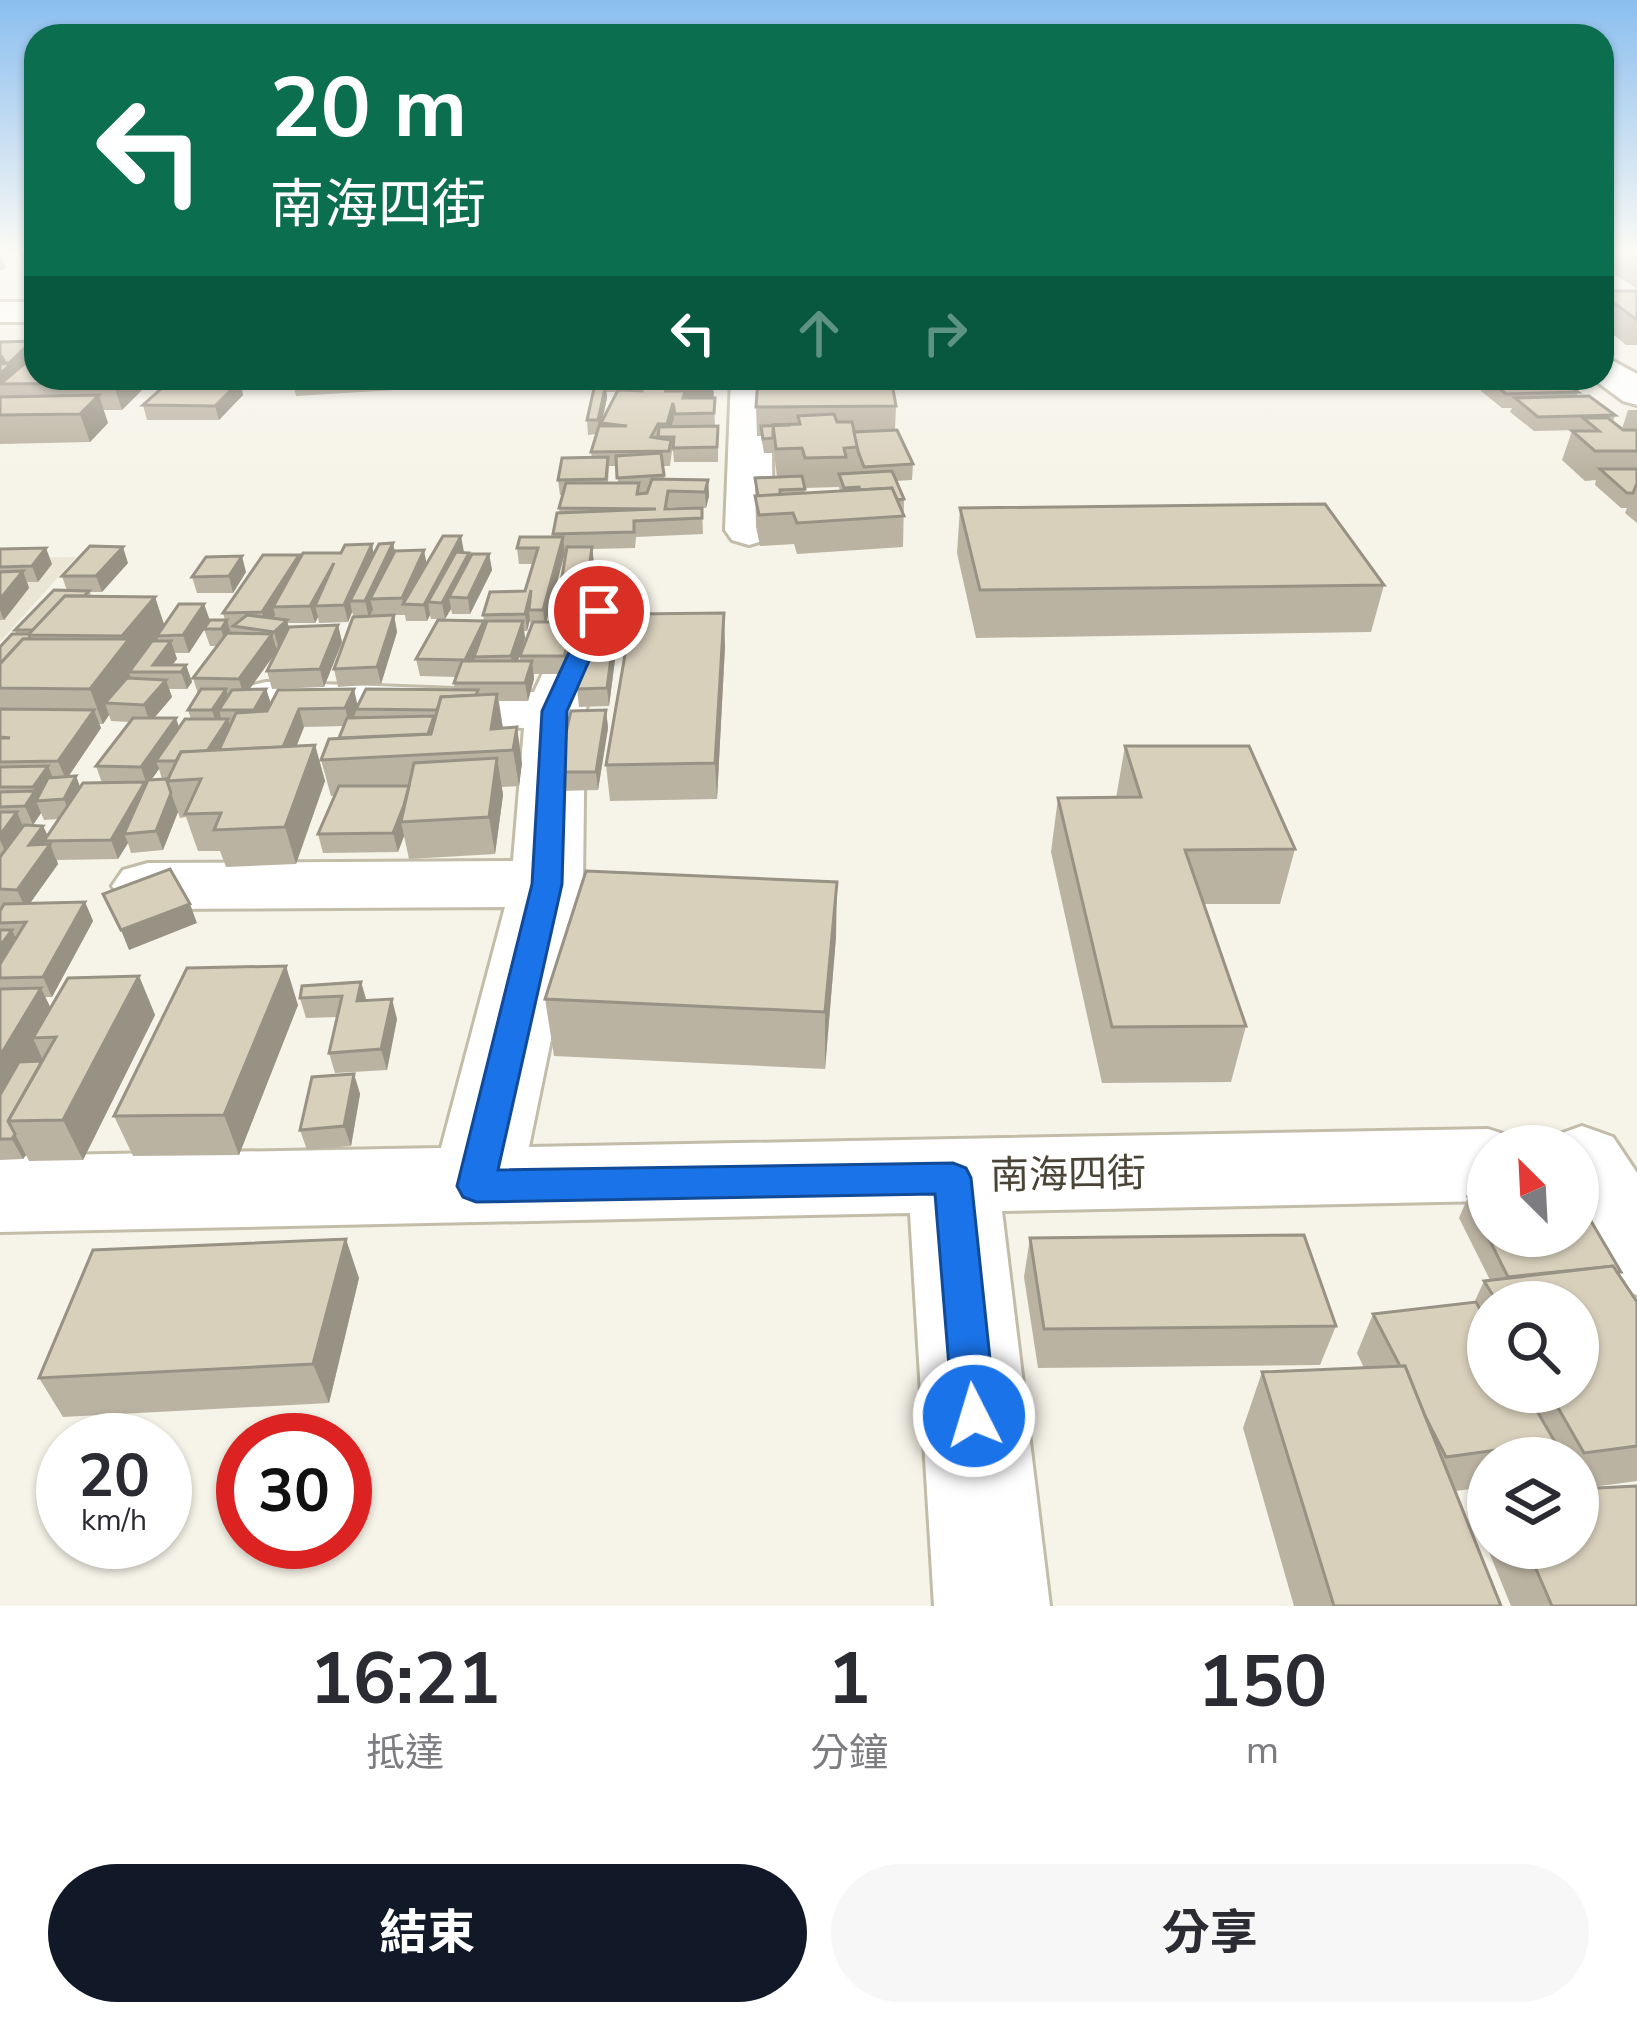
<!DOCTYPE html>
<html lang="zh-TW">
<head>
<meta charset="utf-8">
<style>
  body { margin:0; font-family:"Nunito Sans","Noto Sans TC",sans-serif; background:#f7f7f7; color:#2b2b33; height:100vh; display:flex; flex-direction:column; font-size:45px; white-space:nowrap }
  * { box-sizing:border-box; margin:0 }
  p { font-size:39px; color:#7c7c81 }
  .icon { flex:none; width:66px; height:66px; fill:none; stroke:currentColor; stroke-width:2; stroke-linecap:round; stroke-linejoin:round }
  .map { position:relative; height:1606px; overflow:hidden }
  .sheet { display:flex; flex-direction:column; background:#fff; flex:1 }
  .sheet>* { flex:none }
  .hud { position:absolute; left:24px; top:24px; width:1590px; height:366px; border-radius:36px; box-shadow:0 3px 9px #0004; background:#0b6e4f; color:#fff; overflow:hidden }
  .needle { width:78px; rotate:336deg }
  .controls { position:absolute; left:1467px; top:1125px; display:grid; gap:24px }
  .controls a { display:grid; place-items:center; width:132px; height:132px; border-radius:50%; background:#fff; box-shadow:0 3px 9px #0004; font-size:60px }
  .speed { position:absolute; left:36px; top:1413px; display:flex; gap:24px; font-size:60px; font-weight:700; text-align:center }
  .speed>* { display:grid; place-content:center; width:156px; height:156px; border-radius:50%; background:#fff; box-shadow:0 3px 9px #0004; line-height:1 }
  .speed small { font-size:30px; font-weight:400 }
  .speed .limit { border:18px solid #d22; background:#fff; color:#111 }
  .pin { position:absolute; display:grid; place-items:center; width:102px; height:102px; color:#fff; margin:-51px; border:6px solid #fff; border-radius:50%; box-shadow:0 3px 12px #0007 }
  .me { position:absolute; width:132px; margin:-66px; rotate:355deg; stroke-linejoin:round; filter:drop-shadow(0 0 9px #0008) }
  .turn { display:flex; align-items:center; gap:42px; height:252px; padding:0 48px; font-size:54px }
  .turn .icon { width:156px; height:156px; stroke-width:2.5 }
  .turn b { display:block; font-size:84px; line-height:102px }
  .lanes { display:flex; align-items:center; height:114px; padding:0 48px; background:#0003; justify-content:center; gap:60px; direction:ltr }
  .lanes .off { opacity:.35 }
  .eta { display:flex; justify-content:space-evenly; align-items:center; height:204px; text-align:center }
  .eta b { font-size:72px; font-weight:700; line-height:84px }
  .action { display:flex; gap:24px; margin-top:auto; padding:24px 48px }
  .action a { flex:1; height:138px; border-radius:72px; background:#111827; color:#fff; font-size:48px; font-weight:700; line-height:138px; text-align:center }
  .action a+a { background:#f7f7f7; color:#2b2b33 }
  .map>svg:first-child { display:block }
  .residential { fill:#eae6d5 }
  .lines { fill:none; stroke-linecap:round; stroke-linejoin:round }
  .minor-casing { stroke:#c3bca9; stroke-width:6 }
  .minor { fill:#fff; fill-rule:evenodd }
  .wall { fill:#bbb3a2; fill-rule:evenodd }
  .shaded-wall { fill:#989284 }
  .building { fill:#d9d0bc; stroke:#989284; stroke-width:3 }
  .route { fill:#1a73e8; stroke:#114b97; stroke-width:3 }
  .labels { text-anchor:middle; dominant-baseline:central; stroke-width:9; stroke-linejoin:round; paint-order:stroke }
  .near-street-label { font-size:39px; fill:#4a4436; stroke:#fff }
</style>
</head>
<body>
<div class="map">
<svg width="1637" height="1606" viewBox="0 0 1637 1606">
  <rect width="100%" height="100%" fill="#f6f3e8"/>
  <path class="residential" d="M76 557 0 642V558Z"/>
  <g class="lines">
    <g class="minor-casing">
      <g id="minor">
        <rect x="0" y="302" width="36" height="20"/>
        <path d="M1602 355 1637 374V405L1623 401 1592 378H1602Z"/>
        <path d="M731 378H771L773 530 766 540 749 545 732 540 725 530Z"/>
        <path d="M599 595 618 600 626 611 585 711 583 884 529 1147 1488 1129 1519 1139 1523 1146H1488V1201L1002 1211 1050 1606H934L910 1213 0 1232V1156L441 1148 505 907 148 909 123 902 112 886 123 870 148 863 513 861 524 728 266 718 245 713 236 700 245 687 266 682 534 692 572 611 580 600Z"/>
        <path d="M1582 1126 1613 1137 1637 1173V1295L1604 1283 1578 1236V1146H1546L1551 1137Z"/>
      </g>
    </g>
    <use href="#minor" class="minor"/>
  </g>
  <g class="wall">
    <path d="M18 249H36V258H21Z"/>
    <path d="M1602 249H1637V289L1602 266Z"/>
    <path d="M1602 291H1637V345H1626L1602 325Z"/>
    <path d="M0 342 36 354 26 364 139 378 142 390 122 410H103L108 423 90 442 0 444Z"/>
    <path d="M172 378H253L242 390 243 395 219 420H147L143 405 173 381Z"/>
    <path d="M282 378H403L394 390 296 396 294 388H285Z"/>
    <path d="M597 378H723V385H713L715 426 718 440V462H674L673 451H672L670 466H663L665 480H708L709 496 706 508 669 507V509L702 508 703 534 636 537 635 548 592 549 594 563 586 616 561 617 558 600 567 550H564L546 622H576L578 639 567 674H534V679L528 701H499L503 728 522 763 519 786 502 787 503 795 495 854 409 859 404 836 398 852 323 853 318 834 335 796H331L321 760 339 738 344 726 304 727 296 746 315 745 325 781 296 864 226 867 220 851H198L186 817 180 818 178 812 163 850 131 853 128 843 118 859 57 860 58 864 30 903 85 902 93 921 52 997H45L50 1008 139 976 155 1015 83 1160 29 1161 26 1155 23 1159 0 1160V647L16 634 15 630 67 591 62 576 128 563 102 592H90L91 596 155 597 164 626 204 604 210 621 225 620 223 613 299 555 300 559 374 554 393 543 395 551 426 564 464 553H469L470 558 489 554 492 570 470 614H452L451 609 445 619H431L430 615 427 621H406L405 615H394L397 632 381 684 338 687 334 669 354 617 352 612 348 622 319 623 318 617 315 623H287L289 628 338 625 342 642 324 687 272 689 267 671 278 649H276L249 689H266L271 704 358 705 455 690 454 683 456 677 420 676 416 659 484 621 483 615 525 591 533 564H519L517 548 553 537 563 495H560L558 480 592 458 591 452 596 434 588 435 587 420 598 384ZM606 392H617L602 421 607 398ZM609 466H617L618 483H608ZM530 620 531 627 520 656V661H518L525 638 524 631H527ZM204 629 210 646H217L193 678 198 694 188 710 191 719 179 728 154 718 172 697 169 689H187L192 682 186 665H172L177 659 175 653H189ZM109 715 111 721 130 722 96 766 102 783 80 787 76 776 68 777 101 728 99 724H103ZM159 769 162 779 151 780ZM41 813 44 820 59 819 48 836 43 826 23 827 22 825H33Z"/>
    <path d="M1454 378H1559L1578 392 1576 396 1615 415 1613 422 1622 429 1628 410H1637V523L1625 513 1627 508H1621L1595 485 1596 480 1585 481 1562 460 1572 431 1579 430 1534 431 1510 412 1512 408H1502L1481 391 1483 386 1463 388Z"/>
    <path d="M896 406 895 430 913 464 912 480 896 481 904 499 903 547 797 554 794 544 760 546 756 527 755 478 777 477 774 453H764L761 436H757L756 407ZM839 487 840 491 805 493V488Z"/>
    <path d="M960 508 1384 585 1371 632 976 638 957 553Z"/>
    <path d="M0 549 52 564 38 582H27L29 588 4 620H0Z"/>
    <path d="M246 572 233 593H197L192 577Z"/>
    <path d="M617 644 609 706 579 707 577 689Z"/>
    <path d="M725 646 717 799 610 801 606 765Z"/>
    <path d="M606 710 608 728 598 790 560 791 557 772Z"/>
    <path d="M1125 746 1295 849 1280 904H1204L1246 1026 1231 1082 1102 1083 1051 852 1058 798H1116Z"/>
    <path d="M836 937 825 1069 554 1056 545 999Z"/>
    <path d="M361 982 366 1001 397 1019 387 1070 335 1073 329 1053 338 1017 306 1018 300 998Z"/>
    <path d="M298 1005 239 1155 133 1156 114 1116Z"/>
    <path d="M354 1074 360 1094 351 1146 307 1150 300 1130Z"/>
    <path d="M1468 1197 1621 1272 1619 1275 1637 1302V1481L1578 1489V1458H1488V1487L1455 1491 1501 1606H1294L1243 1428 1262 1372 1364 1368 1357 1353 1373 1314 1474 1303 1484 1281 1490 1280 1459 1218ZM1488 1302H1578V1392H1488Z"/>
    <path d="M1030 1238 1336 1326 1320 1365 1038 1368 1024 1277Z"/>
    <path d="M359 1278 329 1403 63 1417 39 1378Z"/>
    <path d="M1488 1517V1548H1578L1637 1606H1511L1480 1530Z"/>
  </g>
  <g class="shaded-wall">
    <path d="M0 250 6 268 0 271Z"/>
    <path d="M32 341 36 354 16 375 0 384V359L2 357 9 364Z"/>
    <path d="M119 378H139L142 390 122 410 113 383Z"/>
    <path d="M239 378H253L242 390 243 395 219 420 215 406 240 381Z"/>
    <path d="M392 378H403L394 390Z"/>
    <path d="M679 378H681V385H713L714 399 673 404 674 418 668 439 664 391 680 389Z"/>
    <path d="M606 384 607 398 599 434 598 420Z"/>
    <path d="M99 395 108 423 90 442 80 414Z"/>
    <path d="M708 480 709 496 706 508 705 492Z"/>
    <path d="M461 536 464 552 428 602 430 615 427 621 424 605Z"/>
    <path d="M563 537 565 553 545 627 543 610Z"/>
    <path d="M393 543 396 560 370 599 373 609 369 618 365 601Z"/>
    <path d="M372 544 375 561 350 601 352 612 348 622 344 605Z"/>
    <path d="M123 547 128 563 102 592 96 576Z"/>
    <path d="M592 547 594 563 586 616 585 599Z"/>
    <path d="M46 548 52 564 38 582 32 566Z"/>
    <path d="M424 550 427 566 403 604 402 598Z"/>
    <path d="M469 553 472 569 449 597 451 609 445 619 442 603Z"/>
    <path d="M489 554 492 570 470 614 468 598Z"/>
    <path d="M299 555 303 571 273 607 275 615 267 629 262 612Z"/>
    <path d="M242 556 246 572 233 593 229 576Z"/>
    <path d="M334 563 315 606 318 617 315 623 310 606Z"/>
    <path d="M23 571 29 588 4 620 0 610V599Z"/>
    <path d="M531 590 529 610 530 620 527 631 525 614Z"/>
    <path d="M155 597 166 630 157 636 158 639 138 664 129 672 133 684 105 703 109 715 103 724 90 689 125 645 122 636Z"/>
    <path d="M204 604 210 621 189 653 183 635Z"/>
    <path d="M724 613 725 646 717 799 715 763Z"/>
    <path d="M394 615 397 632 381 684 377 667Z"/>
    <path d="M227 620 232 637 226 646 221 629Z"/>
    <path d="M287 620 291 638 279 649 274 632Z"/>
    <path d="M484 621 487 638 474 657 475 662 465 660Z"/>
    <path d="M523 621 525 638 514 674 511 656Z"/>
    <path d="M576 622 578 639 567 674 564 656Z"/>
    <path d="M338 625 342 642 324 687 320 669Z"/>
    <path d="M615 627 617 644 609 706 607 688Z"/>
    <path d="M272 634 277 651 244 697 239 679Z"/>
    <path d="M171 641 177 659 167 672 153 665Z"/>
    <path d="M532 661 534 679 528 701 525 683Z"/>
    <path d="M186 665 192 682 187 689 181 672Z"/>
    <path d="M166 680 172 697 150 723 144 705Z"/>
    <path d="M226 689 231 707 219 710 222 721 218 728 212 710Z"/>
    <path d="M266 689 272 707 259 728 254 710Z"/>
    <path d="M354 689 358 707 350 726 345 708Z"/>
    <path d="M497 694 503 729H491Z"/>
    <path d="M299 709 304 727 283 781 277 762Z"/>
    <path d="M94 710 101 728 66 780 58 761Z"/>
    <path d="M606 710 608 728 598 790 596 772Z"/>
    <path d="M176 718 182 736 156 761 159 769 147 786 141 767Z"/>
    <path d="M228 719 233 737 216 765 201 761Z"/>
    <path d="M517 727 522 763 519 786 513 750Z"/>
    <path d="M315 745 325 781 296 864 285 827Z"/>
    <path d="M497 758 503 795 495 854 489 817Z"/>
    <path d="M48 766 56 785 36 801 41 813 33 825 25 806 35 792 33 787Z"/>
    <path d="M76 776 83 795 72 818 64 799Z"/>
    <path d="M145 782 152 801 124 834 128 843 118 859 111 840Z"/>
    <path d="M412 786 401 822 404 836 398 852 393 833Z"/>
    <path d="M171 793 178 812 163 850 156 831Z"/>
    <path d="M17 812 25 831 7 856 0 840V835Z"/>
    <path d="M43 826 50 841H44L47 848 50 844 58 864 26 909 17 890 29 845Z"/>
    <path d="M837 882 836 937 825 1069V1012Z"/>
    <path d="M85 902 93 921 52 997 43 977Z"/>
    <path d="M190 904 197 923 129 950 121 930Z"/>
    <path d="M12 930 21 950 0 978V946Z"/>
    <path d="M286 966 298 1005 239 1155 224 1115Z"/>
    <path d="M139 976 155 1015 83 1160 63 1120Z"/>
    <path d="M361 982 367 1002 357 1001Z"/>
    <path d="M41 988 60 1027 33 1038 42 1058 0 1131V1056Z"/>
    <path d="M392 999 397 1019 387 1070 381 1049Z"/>
    <path d="M354 1074 360 1094 351 1146 344 1126Z"/>
    <path d="M15 1134 26 1155 23 1159 12 1139Z"/>
    <path d="M346 1239 359 1278 329 1403 313 1364Z"/>
  </g>
  <g class="building">
    <path d="M1602 291H1637V320L1602 294Z"/>
    <path d="M32 341 9 363H5L2 357H0V342Z"/>
    <path d="M12 363 0 374V364Z"/>
    <path d="M24 364H36V378H119L113 383 0 384Z"/>
    <path d="M711 378 713 385 664 391H685L683 398H715L714 413 675 414 673 403 667 424H658L651 437 671 440 669 451 591 452 599 426H627L601 423 618 390 642 391 640 382Z"/>
    <path d="M758 378H891L896 406 756 407Z"/>
    <path d="M1486 378H1559L1578 392 1506 394Z"/>
    <path d="M170 381H240L215 406 143 405Z"/>
    <path d="M595 384H606L598 420H587Z"/>
    <path d="M99 395 80 414 0 415V397Z"/>
    <path d="M1589 396 1615 415 1538 417 1515 398Z"/>
    <path d="M834 414 837 422H852L858 447 844 448 846 457 805 458 802 448 776 449 773 425 800 424 798 416Z"/>
    <path d="M1583 418H1608L1623 430H1637V451H1595L1572 431H1599Z"/>
    <path d="M773 425V438L763 439 761 426 791 425Z"/>
    <path d="M718 426 717 447 673 448 674 437H658L659 427Z"/>
    <path d="M897 430 913 464 864 467 858 451 854 432Z"/>
    <path d="M661 453 664 475 617 478 616 456Z"/>
    <path d="M608 457 606 479 558 480 562 458Z"/>
    <path d="M1600 469H1637V483L1633 493H1627Z"/>
    <path d="M892 471 904 499 897 500 892 488 860 490 859 487 844 488 839 474Z"/>
    <path d="M802 476 805 489 780 490V495L758 496 755 478Z"/>
    <path d="M652 479 708 480 705 492 668 491 665 509 702 508V518L634 521V532L553 534 557 513 656 509 559 508 566 483H639L637 494 647 493Z"/>
    <path d="M892 488 904 516 797 523 793 513 759 515 755 496Z"/>
    <path d="M1325 504 1384 585 980 590 960 508Z"/>
    <path d="M443 536H461L424 605 403 604Z"/>
    <path d="M520 537H563L543 610H529L531 590 525 614 483 615 490 592 525 591 538 548H517Z"/>
    <path d="M393 543 365 601H350L379 544Z"/>
    <path d="M372 544 344 605 315 606 334 563 310 606 273 607 303 553H341L345 545Z"/>
    <path d="M90 546 123 547 96 576H62Z"/>
    <path d="M567 547H592L585 599 558 600Z"/>
    <path d="M46 548 32 566 0 567V549Z"/>
    <path d="M424 550 402 598 370 599 395 551Z"/>
    <path d="M456 552 469 553 442 603 428 602Z"/>
    <path d="M472 554H489L468 598 449 597Z"/>
    <path d="M263 555H299L262 612 223 613Z"/>
    <path d="M242 556 229 576 192 577 206 557Z"/>
    <path d="M23 571 0 599V572Z"/>
    <path d="M54 590 89 591 84 596H65L33 630H15Z"/>
    <path d="M65 596 155 597 122 636 28 635Z"/>
    <path d="M179 604H204L183 635 157 636Z"/>
    <path d="M724 613 715 763 606 765 632 614Z"/>
    <path d="M247 615 287 620 274 632 233 626Z"/>
    <path d="M394 615 377 667 334 669 353 617Z"/>
    <path d="M210 620H227L221 629H204Z"/>
    <path d="M438 620 484 621 465 660 416 659Z"/>
    <path d="M487 621H523L511 656 474 657Z"/>
    <path d="M533 622H576L564 656H520Z"/>
    <path d="M338 625 320 669 267 671 289 627Z"/>
    <path d="M615 627 607 688 577 689 586 628Z"/>
    <path d="M227 633 272 634 239 679 193 678Z"/>
    <path d="M12 634H29L30 639H23L0 664V647Z"/>
    <path d="M23 639H129L90 689 0 688V664Z"/>
    <path d="M152 641H171L153 665H186L181 672H129Z"/>
    <path d="M462 661H532L525 683H454Z"/>
    <path d="M127 678 166 680 144 705 105 703Z"/>
    <path d="M201 689H226L212 710H188Z"/>
    <path d="M266 689 254 710H219L232 690Z"/>
    <path d="M354 689 345 708 299 709 283 747 219 750 236 713 267 711 278 690Z"/>
    <path d="M366 689 478 690 476 695 441 697 437 710 356 709Z"/>
    <path d="M497 694 491 729 517 727 513 750 321 760 329 739 431 734 441 697Z"/>
    <path d="M0 709 94 710 58 761 0 762V738H10L0 737Z"/>
    <path d="M606 710 596 772H557L571 711Z"/>
    <path d="M434 716 428 734 339 738 347 718Z"/>
    <path d="M133 718H176L141 767 96 766Z"/>
    <path d="M185 719H228L207 751 181 752 176 761H156Z"/>
    <path d="M315 745 285 827 214 830 221 813 185 814 201 779 167 781 181 752Z"/>
    <path d="M1125 746H1249L1295 849 1185 850 1246 1026 1112 1027 1058 798 1141 797Z"/>
    <path d="M497 758 489 817 401 822 414 763Z"/>
    <path d="M48 766 33 787H0V767Z"/>
    <path d="M76 776 64 799 36 801 48 778Z"/>
    <path d="M168 779 167 781 171 793 156 831 124 834 148 780Z"/>
    <path d="M145 782 111 840 44 841 83 783Z"/>
    <path d="M339 786H409L404 805 393 833 318 834Z"/>
    <path d="M35 791 25 806 0 807V792Z"/>
    <path d="M0 812H17L0 835Z"/>
    <path d="M24 825 43 826 29 845 50 844 17 890 0 889V857Z"/>
    <path d="M170 869 190 904 121 930 103 894Z"/>
    <path d="M586 871 837 882 825 1012 545 999Z"/>
    <path d="M85 902 43 977 0 978V964L26 922 0 923V911L4 904Z"/>
    <path d="M0 930H12L0 946Z"/>
    <path d="M286 966 224 1115 114 1116 187 968Z"/>
    <path d="M139 976 63 1120 8 1121 56 1037 33 1038 68 978Z"/>
    <path d="M361 982 357 1001 392 999 381 1049 329 1053 342 996 300 998 302 986Z"/>
    <path d="M41 988 0 1056V989Z"/>
    <path d="M42 1061 8 1121 15 1134 12 1139H0V1095L19 1062Z"/>
    <path d="M354 1074 344 1126 300 1130 312 1077Z"/>
    <path d="M1488 1196V1236H1578V1199L1621 1272H1617L1613 1266 1508 1277 1468 1197Z"/>
    <path d="M1304 1235 1336 1326 1044 1329 1030 1238Z"/>
    <path d="M346 1239 313 1364 39 1378 93 1250Z"/>
    <path d="M1613 1266 1637 1302V1446L1584 1453 1549 1392H1578V1302H1497L1484 1281Z"/>
    <path d="M1476 1302 1488 1324V1392H1526L1555 1442 1446 1457 1425 1416 1405 1366H1400L1373 1314Z"/>
    <path d="M1405 1366 1501 1606H1334L1262 1372Z"/>
    <path d="M1637 1486V1606H1552L1527 1548H1578V1489Z"/>
  </g>
  <linearGradient id="sky" x2="0" y2="1"><stop stop-color="#8abeef"/><stop offset="0.53" stop-color="#fbfaf5"/><stop offset="1" stop-color="#fbfaf5" stop-opacity="0"/></linearGradient>
  <rect width="1637" height="474" fill="url(#sky)"/>
  <path class="route" d="M599 605 611 611 567 711 562 884 498 1170 953 1163 966 1168 971 1178 996 1416 990 1431 974 1437 959 1431 953 1416 935 1194 476 1202 463 1197 457 1186 532 884 542 711 588 611Z"/>
  <g class="labels">
    <g class="near-street-label">
      <text transform="translate(1068 1175) rotate(-1)">南海四街</text>
    </g>
  </g>
</svg>
<div class="controls">
<a><svg class="needle" viewBox="-14 -14 28 28"><path d="M0-13l5 13h-10z" fill="#e53935"/><path d="M0 13l5-13h-10z" fill="#7c7c81"/></svg></a>
<a><svg class="icon" aria-label="search" viewBox="0 0 24 24"><circle cx="10" cy="10" r="6"/><path d="M15 15l6 6"/></svg></a>
<a><svg class="icon" aria-label="layers" viewBox="0 0 24 24"><path d="M12 4l9 5-9 5-9-5zM3 14l9 5 9-5"/></svg></a>
</div>
<div class="speed"><div>20<small>km/h</small></div><div class="limit">30</div></div>
<div class="pin" style="left:599px;top:611px;background:#d93025"><svg class="icon" aria-label="arrive" viewBox="0 0 24 24"><path d="M6 21V4h12l-3 4 3 4H6"/></svg></div>
<svg class="me" style="left:974px;top:1416px" viewBox="-20 -20 40 40"><circle r="17" fill="#1a73e8" stroke="#fff" stroke-width="3"/><path d="M0-11L8 9 0 5-8 9z" fill="#fff"/></svg>
<div class="hud">
<div class="turn"><svg class="icon" aria-label="left" viewBox="0 0 24 24"><path d="M17 20v-9H6M10 6l-5 5 5 5"/></svg><div><b>20 m</b>南海四街</div></div>
<div class="lanes"><svg class="icon" aria-label="left" viewBox="0 0 24 24"><path d="M17 20v-9H6M10 6l-5 5 5 5"/></svg><svg class="icon off" aria-label="ahead" viewBox="0 0 24 24"><path d="M12 20V5M6 11l6-6 6 6"/></svg><svg class="icon off" aria-label="right" viewBox="0 0 24 24"><path d="M7 20v-9h11M14 6l5 5-5 5"/></svg></div>
</div>
</div>
<section class="sheet">
<div class="eta">
<div><b>16:21</b><p>抵達</p></div>
<div><b>1</b><p>分鐘</p></div>
<div><b>150</b><p>m</p></div>
</div>
<div class="action"><a>結束</a><a>分享</a></div>
</section>
</body>
</html>
